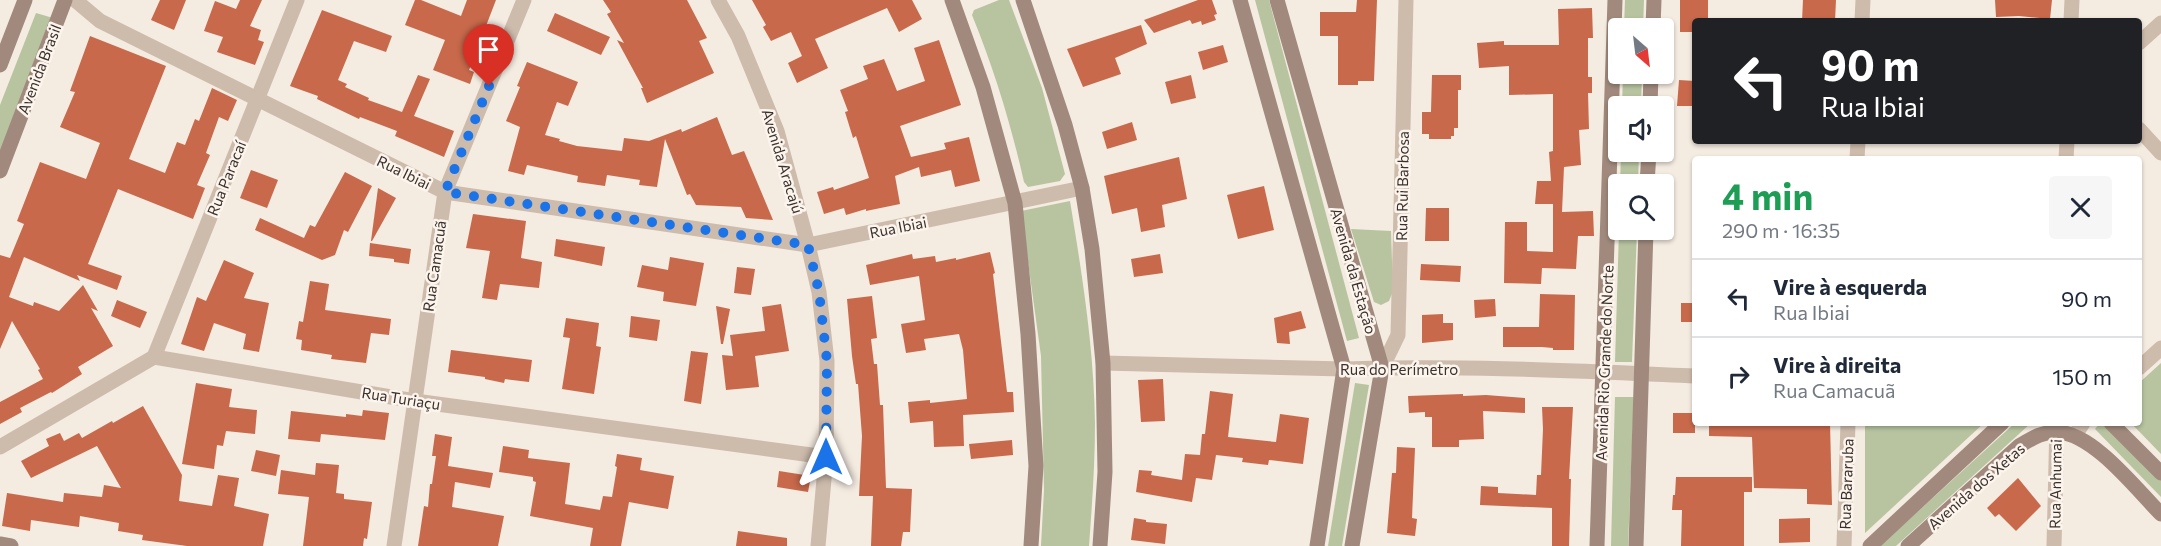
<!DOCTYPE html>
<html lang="pt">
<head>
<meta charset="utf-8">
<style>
  body { margin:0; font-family:Commissioner,sans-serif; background:#f6f6f7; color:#1f2937; height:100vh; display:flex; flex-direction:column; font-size:22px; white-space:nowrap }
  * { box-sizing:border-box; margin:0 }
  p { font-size:20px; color:#747a83 }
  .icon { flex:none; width:33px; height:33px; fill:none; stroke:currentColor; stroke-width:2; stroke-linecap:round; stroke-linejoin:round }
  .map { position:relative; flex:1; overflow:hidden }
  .sheet { position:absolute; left:1692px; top:156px; width:450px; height:270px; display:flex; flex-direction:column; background:#fff; border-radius:6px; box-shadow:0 2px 4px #0004 }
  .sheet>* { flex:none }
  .guide { position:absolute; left:1692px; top:18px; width:450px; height:126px; border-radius:6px; box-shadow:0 2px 4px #0004; background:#202124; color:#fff; overflow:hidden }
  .needle { width:39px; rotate:152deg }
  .buttons { position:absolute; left:1608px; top:18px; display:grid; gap:12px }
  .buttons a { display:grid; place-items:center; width:66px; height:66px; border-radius:6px; background:#fff; box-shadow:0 2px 4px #0004; font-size:30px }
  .pin { position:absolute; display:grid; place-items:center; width:51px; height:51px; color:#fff; margin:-62px -26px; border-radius:50% 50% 50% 0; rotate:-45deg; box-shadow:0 0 6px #0007 }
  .pin .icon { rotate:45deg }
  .me { position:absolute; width:66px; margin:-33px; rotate:0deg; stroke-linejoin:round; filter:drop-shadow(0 0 4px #0008) }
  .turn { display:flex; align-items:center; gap:21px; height:126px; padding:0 30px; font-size:27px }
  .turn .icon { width:78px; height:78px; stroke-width:2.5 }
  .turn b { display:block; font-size:42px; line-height:51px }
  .round { display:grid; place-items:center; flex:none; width:63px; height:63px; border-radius:6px; background:#f6f6f7 }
  .summary { display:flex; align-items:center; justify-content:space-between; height:102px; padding:0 30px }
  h1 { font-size:36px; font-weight:700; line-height:45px; color:#1e9e55 }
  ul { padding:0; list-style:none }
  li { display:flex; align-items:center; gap:18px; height:78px; padding:0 30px; border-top:2px solid #e0e1e3 }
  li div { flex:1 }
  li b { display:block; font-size:22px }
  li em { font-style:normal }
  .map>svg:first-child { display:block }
  .green { fill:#b8c4a0 }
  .building { fill:#c8694b }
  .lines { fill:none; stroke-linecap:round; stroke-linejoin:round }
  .street { stroke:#cdbbac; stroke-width:15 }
  .secondary { stroke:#a18a7d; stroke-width:15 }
  .route { stroke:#1a73e8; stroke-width:10; stroke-dasharray:0 18 }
  .labels { text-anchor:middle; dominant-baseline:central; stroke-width:5; stroke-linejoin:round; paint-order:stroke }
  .street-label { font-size:15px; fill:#3b302b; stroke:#fbf5ee }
</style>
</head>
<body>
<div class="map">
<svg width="2161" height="546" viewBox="0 0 2161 546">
  <rect width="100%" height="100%" fill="#f4ebe1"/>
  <g class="green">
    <path d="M999 0H1009L1042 88 1065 174 1060 181 1028 187 1024 182C1011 124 994 69 972 15L974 10Z"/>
    <path d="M1255 0H1269L1359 338 1347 341Z"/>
    <path d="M1625 0H1644L1643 28H1624Z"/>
    <path d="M36 13 53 18 0 154V105Z"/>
    <path d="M1623 74H1642L1641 106H1622Z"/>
    <path d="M1621 152H1639L1638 184H1620Z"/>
    <path d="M1070 201C1082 274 1094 348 1095 423 1095 464 1092 505 1089 546H1041L1044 490 1041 356 1021 211Z"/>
    <path d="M1351 229 1391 231 1393 291 1389 301 1381 305 1374 302Z"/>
    <path d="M1619 230H1637L1632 362H1615Z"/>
    <path d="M2161 363V454L2131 423H2139V383Z"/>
    <path d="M1355 383 1369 385 1342 546H1328Z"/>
    <path d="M1615 397H1634L1628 546H1611Z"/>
    <path d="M1865 423H1984L1865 533Z"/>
    <path d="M2015 423H2031L1896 546H1880Z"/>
    <path d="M2100 423H2106L2161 480V497L2095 429Z"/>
  </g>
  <g class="building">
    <path d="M160 0H186L174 30 151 20Z"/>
    <path d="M240 0H262L250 26 261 30 258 40 264 42 255 65 217 52 223 37 204 31 215 1 236 9Z"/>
    <path d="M415 0H421L461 16 467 0H496L469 70 474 72 470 84 433 70 445 40 405 25Z"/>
    <path d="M603 0H687L707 38 699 41 714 73 647 103 641 88H643L617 40 624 43 607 14 611 12Z"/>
    <path d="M752 0H912L922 19 899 32 887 8 815 39 828 68 797 83 788 63 802 56 791 32 771 41 763 27 766 25Z"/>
    <path d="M1198 0H1212L1217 14 1214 15 1216 20 1202 25 1201 21 1192 24 1190 20 1154 33 1144 20Z"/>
    <path d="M1357 0H1377L1374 81H1358V85H1338V36H1320V12H1356Z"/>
    <path d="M1680 0H1708V21H1695V32H1680Z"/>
    <path d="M1803 0H1836L1835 21H1802Z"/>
    <path d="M1995 0H2052L2050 19 2019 16 1996 17Z"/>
    <path d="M1592 8 1593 38H1588V77H1592V93H1588L1589 129 1579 130 1581 165 1564 167 1562 212 1593 211 1594 236H1578L1576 269 1542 268 1541 284 1504 283 1505 222H1527V251L1553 252V204H1535L1537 181H1551L1549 152 1553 151V94L1509 95V66L1479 68 1477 43 1504 41V45H1559L1558 9Z"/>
    <path d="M322 10 392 36 386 52 354 41 338 80 347 84 345 87 369 98 368 100 402 112 418 75 430 79 414 116 454 131 444 157 395 136 397 131 360 117 359 119 317 99 318 96 290 86Z"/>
    <path d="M555 13 610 37 601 55 547 31Z"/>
    <path d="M1141 25 1147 44 1115 58 1121 74 1083 87 1067 49Z"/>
    <path d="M90 36 166 66 129 159 165 173 177 142 185 145 195 119 199 121 212 88 237 100 228 121 219 117 206 153 210 155 197 185 205 188 193 219 118 189 88 264 122 276 117 290 77 275 80 281 24 257 9 297 33 306 34 302 59 311 83 285 98 311 91 308 113 346 78 367 82 374 52 393 51 392 20 408 22 412 0 424V402L43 379 38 370 40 369 12 321 0 349V255L10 258 24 224 17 221 40 162 86 179 100 143 60 127 75 92 70 91Z"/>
    <path d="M939 40 961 105 900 126 911 157 946 149 944 143 969 137 980 181 955 187 951 170 921 177 919 167 895 176 900 204 866 211V209L846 215 844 208 824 214 817 192 833 187 834 190 869 178 856 136 853 138 845 112 848 111 840 90 868 79 863 66 884 59 897 91 925 81 914 48Z"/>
    <path d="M1223 45 1228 62 1203 70 1198 52Z"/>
    <path d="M527 62 578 82 568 106 557 102 545 135 560 139 559 141 577 146 622 151 624 138 649 141 681 129 682 132 717 117 732 155 744 151 773 220 746 218 741 207 696 205 690 194 687 195 665 139 657 187 639 185 640 180 607 175 605 186 577 182 578 176 527 165 524 175 508 171 520 127 506 121 520 87 517 86Z"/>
    <path d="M1191 75 1196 98 1171 104 1165 82Z"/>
    <path d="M1432 75H1461V90H1458V128H1454V136H1451V139H1429V134H1422V112H1431Z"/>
    <path d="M1679 80 1695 81V106H1677Z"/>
    <path d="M1132 122 1137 140 1107 149 1102 132Z"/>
    <path d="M1179 157 1187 199 1162 205 1165 227 1141 232 1137 208 1112 214 1104 176Z"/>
    <path d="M251 170 278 180 267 208 240 198Z"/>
    <path d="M345 172 372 186 348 232 344 230 335 255 322 260 255 230 260 218 304 238 310 225 315 227Z"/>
    <path d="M1264 186 1274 230 1238 239 1227 195Z"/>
    <path d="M378 188 396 198 372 241H371Z"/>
    <path d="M1426 208H1449V241H1425Z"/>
    <path d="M473 214 526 221 521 258 542 262 539 288 500 284 497 300 482 298 490 251 466 248Z"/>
    <path d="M556 239 605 247 602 266 554 256Z"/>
    <path d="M370 243 411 249 409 264 394 262V259L369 256Z"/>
    <path d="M990 252 995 273 993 274 1007 392H1013L1014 412 963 415 964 446 934 447 933 421 910 423 908 402 930 400V403L967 399 963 350 959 334 924 339 926 350 906 353 901 324 925 320 919 276 870 285 866 265 912 254 913 259 935 256 936 262 956 258V260Z"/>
    <path d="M1160 254 1163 273 1134 277 1131 259Z"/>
    <path d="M670 257 704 263 696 306 663 301 664 292 637 287 642 265 668 270Z"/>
    <path d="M224 260 254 273 244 298 269 303 259 352 243 349 246 334 214 323 204 351 181 344 197 297 206 301Z"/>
    <path d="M1421 264 1461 266 1460 282 1420 280Z"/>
    <path d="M737 267 755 269 751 295 734 293Z"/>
    <path d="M310 281 329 284 325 310 391 319 389 335 371 333 366 363 331 359 332 355 301 350 302 340 296 339 299 321 303 322Z"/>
    <path d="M1540 294 1575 295 1574 350H1553V348L1542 347H1503V327H1539Z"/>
    <path d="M872 296 877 338 871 339 874 364H877L880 405H883L886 488 912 489 910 532H903L901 546H871L873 496H859L862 436 858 384H856L852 356 847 299Z"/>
    <path d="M1495 299 1496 316 1475 318 1474 300Z"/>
    <path d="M117 300 147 312 140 328 111 316Z"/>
    <rect x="1681" y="303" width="14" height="19"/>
    <path d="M781 304 789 351 755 356 759 387 726 390 722 355 733 356 730 335 765 331 762 307Z"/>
    <path d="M716 306 730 309 723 344H721Z"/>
    <path d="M1301 311 1306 328 1289 332 1290 344 1277 343 1274 318Z"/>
    <path d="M1443 314V323H1453V340L1422 343V315Z"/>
    <path d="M631 316 660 320 657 341 629 337Z"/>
    <path d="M566 318 599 323 596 346 601 347 594 394 562 389 570 338 563 337Z"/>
    <path d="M451 350 532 360 529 382 505 379 504 383 485 379V377L448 372Z"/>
    <path d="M691 351 708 353 701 404 684 401Z"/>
    <path d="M1163 379 1165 421 1141 422 1138 380Z"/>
    <path d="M196 383 232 389 229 407 257 410 255 434 226 431 223 446 217 445 214 469 182 464Z"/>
    <path d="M1210 391 1233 394 1228 437 1276 442 1280 414 1309 418 1303 464 1269 460 1268 465 1242 462 1243 458 1216 455 1212 480 1196 478 1192 502 1136 492 1139 470 1152 471 1151 475 1182 480 1185 454 1200 455 1202 434H1205Z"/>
    <path d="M1463 394V396L1486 395 1525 398V413L1483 411 1484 439 1459 440V447H1432V417H1425V412L1409 413 1408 396Z"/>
    <path d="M143 406 182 475 179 501 212 506 218 475 239 478 234 506 269 514 263 546H187L142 540 143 535 118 531 119 523 80 516 79 527 31 520 30 531 2 526 7 493 63 502 64 493 102 497 104 485 121 488 97 446 31 478 21 461 49 446 46 439 60 433 64 441 79 433 82 438 112 421 113 423Z"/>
    <path d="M1542 407H1573L1569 479H1571L1569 546H1552V508L1480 505 1481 486 1498 487V493L1536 495 1537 475H1541L1543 429Z"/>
    <path d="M363 410 389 413 385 440 321 434 320 442 288 439 291 411 346 417V414L362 416Z"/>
    <rect x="1673" y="413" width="22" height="20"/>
    <path d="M1709 423H1830L1832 505 1807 504V489L1754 488 1752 437 1709 436Z"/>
    <path d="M435 434 452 437 448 466 493 473 490 488 455 482 452 507 504 516 498 546H418L424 506 428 507 430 484H432L436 456H432Z"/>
    <path d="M1012 440 1013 455 971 459 969 444Z"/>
    <path d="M503 446 529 450 528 458 570 463 565 504 600 510 603 496 612 497 617 467 615 466 617 454 642 458 640 470 674 476 668 509 629 502 621 546H590L593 528 530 516 536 482 533 481V477L499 472Z"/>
    <path d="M1397 447 1415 448 1412 518 1417 519 1415 536 1387 533 1392 473H1396Z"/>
    <path d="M256 450 280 455 276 476 251 471Z"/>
    <path d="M316 463 339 465 336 493 344 494V499L372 502 367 539 364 538 363 546H303L309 497 278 494 281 470 315 475Z"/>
    <path d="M779 471 811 476 808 492 777 487Z"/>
    <path d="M1676 477H1752V492H1744V546H1681L1682 510H1672L1673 495H1675Z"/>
    <path d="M2018 478 2041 506 2016 531 1999 514 1995 517 1987 508Z"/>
    <path d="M1134 518 1146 520V522L1167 524 1165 544 1131 540Z"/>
    <path d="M1810 518V542L1779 543V519Z"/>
    <path d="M738 531 787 538V546H736Z"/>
  </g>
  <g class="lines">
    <g class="street">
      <path d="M75 0 100 21 445 192 808 245 1082 188"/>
      <path d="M718 0 738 36 777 131 808 245 819 292 827 361 826 457 818 546"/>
      <path d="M1862 21 1863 0"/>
      <path d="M2071 21 2072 0"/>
      <path d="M2139 43 2161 23"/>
      <path d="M2139 129 2161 153"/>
      <path d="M1857 159 1858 141"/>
      <path d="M2066 159 2067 141"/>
      <path d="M154 357 297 0"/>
      <path d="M1103 363 1344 369C1461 365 1578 371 1695 376"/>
      <path d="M1382 368 1398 335 1406 0"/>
      <path d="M2139 368 2161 348"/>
      <path d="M2075 435 2083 423"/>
      <path d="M0 447 154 357 415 401 826 457"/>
      <path d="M394 546 445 192 524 0"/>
      <path d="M1844 546 1848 423"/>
      <path d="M2054 546 2057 423"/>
    </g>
    <g class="secondary">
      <path d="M952 0 983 87 1015 203 1028 334 1036 466 1031 546"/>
      <path d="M1023 0 1065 125 1082 188 1092 249 1103 363 1105 472 1100 546"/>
      <path d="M1240 0 1344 369 1317 546"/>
      <path d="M1277 0 1382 368 1352 546"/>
      <path d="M1653 28 1654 0"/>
      <path d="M0 65 25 0"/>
      <path d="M1650 106 1651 74"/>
      <path d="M0 171 65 0"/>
      <path d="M1647 184 1649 152"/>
      <path d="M2111 423 2161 473"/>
      <path d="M0 544 11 546"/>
      <path d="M1597 546 1615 0"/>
      <path d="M1636 546 1646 230"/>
      <path d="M1870 546 2002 423"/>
      <path d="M1908 546 2019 446C2031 439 2043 431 2058 432 2094 434 2136 489 2161 514"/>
    </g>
  </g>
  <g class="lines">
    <path class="route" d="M489 86 445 192 808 245 819 292 827 361 826 457"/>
  </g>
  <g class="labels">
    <g class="street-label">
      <text transform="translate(39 69) rotate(-69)">Avenida Brasil</text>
      <text transform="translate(783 161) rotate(73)">Avenida Aracajú</text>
      <text transform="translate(404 172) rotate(26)">Rua Ibiai</text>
      <text transform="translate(226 178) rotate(-68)">Rua Paracaí</text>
      <text transform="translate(1402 186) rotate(-89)">Rua Rui Barbosa</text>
      <text transform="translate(898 227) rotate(-11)">Rua Ibiai</text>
      <text transform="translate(434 266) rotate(-82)">Rua Camacuã</text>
      <text transform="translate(1354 271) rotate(74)">Avenida da Estação</text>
      <text transform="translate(1604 363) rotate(-88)">Avenida Rio Grande do Norte</text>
      <text x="1399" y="369">Rua do Perímetro</text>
      <text transform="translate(401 398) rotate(9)">Rua Turiaçu</text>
      <text transform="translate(1846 484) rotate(-88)">Rua Bararuba</text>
      <text transform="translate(2055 484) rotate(-89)">Rua Anhumai</text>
      <text transform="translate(1976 486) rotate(-41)">Avenida dos Xetas</text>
    </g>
  </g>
</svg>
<div class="buttons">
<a><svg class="needle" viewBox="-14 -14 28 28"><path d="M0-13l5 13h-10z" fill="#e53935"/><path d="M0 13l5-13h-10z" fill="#747a83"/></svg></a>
<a><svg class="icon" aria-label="sound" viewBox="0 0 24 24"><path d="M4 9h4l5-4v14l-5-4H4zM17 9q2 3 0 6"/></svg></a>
<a><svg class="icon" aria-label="search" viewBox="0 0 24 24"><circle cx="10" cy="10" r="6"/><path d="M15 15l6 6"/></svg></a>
</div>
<div class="pin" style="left:489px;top:86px;background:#d93025"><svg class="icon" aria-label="arrive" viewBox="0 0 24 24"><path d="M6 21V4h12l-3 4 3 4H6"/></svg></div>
<svg class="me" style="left:826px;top:457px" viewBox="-20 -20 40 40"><path d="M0-17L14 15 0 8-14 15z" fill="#1a73e8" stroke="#fff" stroke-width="4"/></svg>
<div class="guide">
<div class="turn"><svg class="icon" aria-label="left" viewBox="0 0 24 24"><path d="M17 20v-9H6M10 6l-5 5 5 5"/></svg><div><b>90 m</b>Rua Ibiai</div></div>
</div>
<section class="sheet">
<div class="summary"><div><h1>4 min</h1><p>290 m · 16:35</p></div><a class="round"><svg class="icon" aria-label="close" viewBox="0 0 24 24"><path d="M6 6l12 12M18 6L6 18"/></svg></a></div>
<ul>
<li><svg class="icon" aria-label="left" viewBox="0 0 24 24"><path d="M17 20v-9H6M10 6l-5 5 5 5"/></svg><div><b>Vire à esquerda</b><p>Rua Ibiai</p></div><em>90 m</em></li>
<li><svg class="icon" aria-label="right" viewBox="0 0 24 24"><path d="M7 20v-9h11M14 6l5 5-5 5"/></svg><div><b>Vire à direita</b><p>Rua Camacuã</p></div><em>150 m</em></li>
</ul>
</section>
</div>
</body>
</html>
